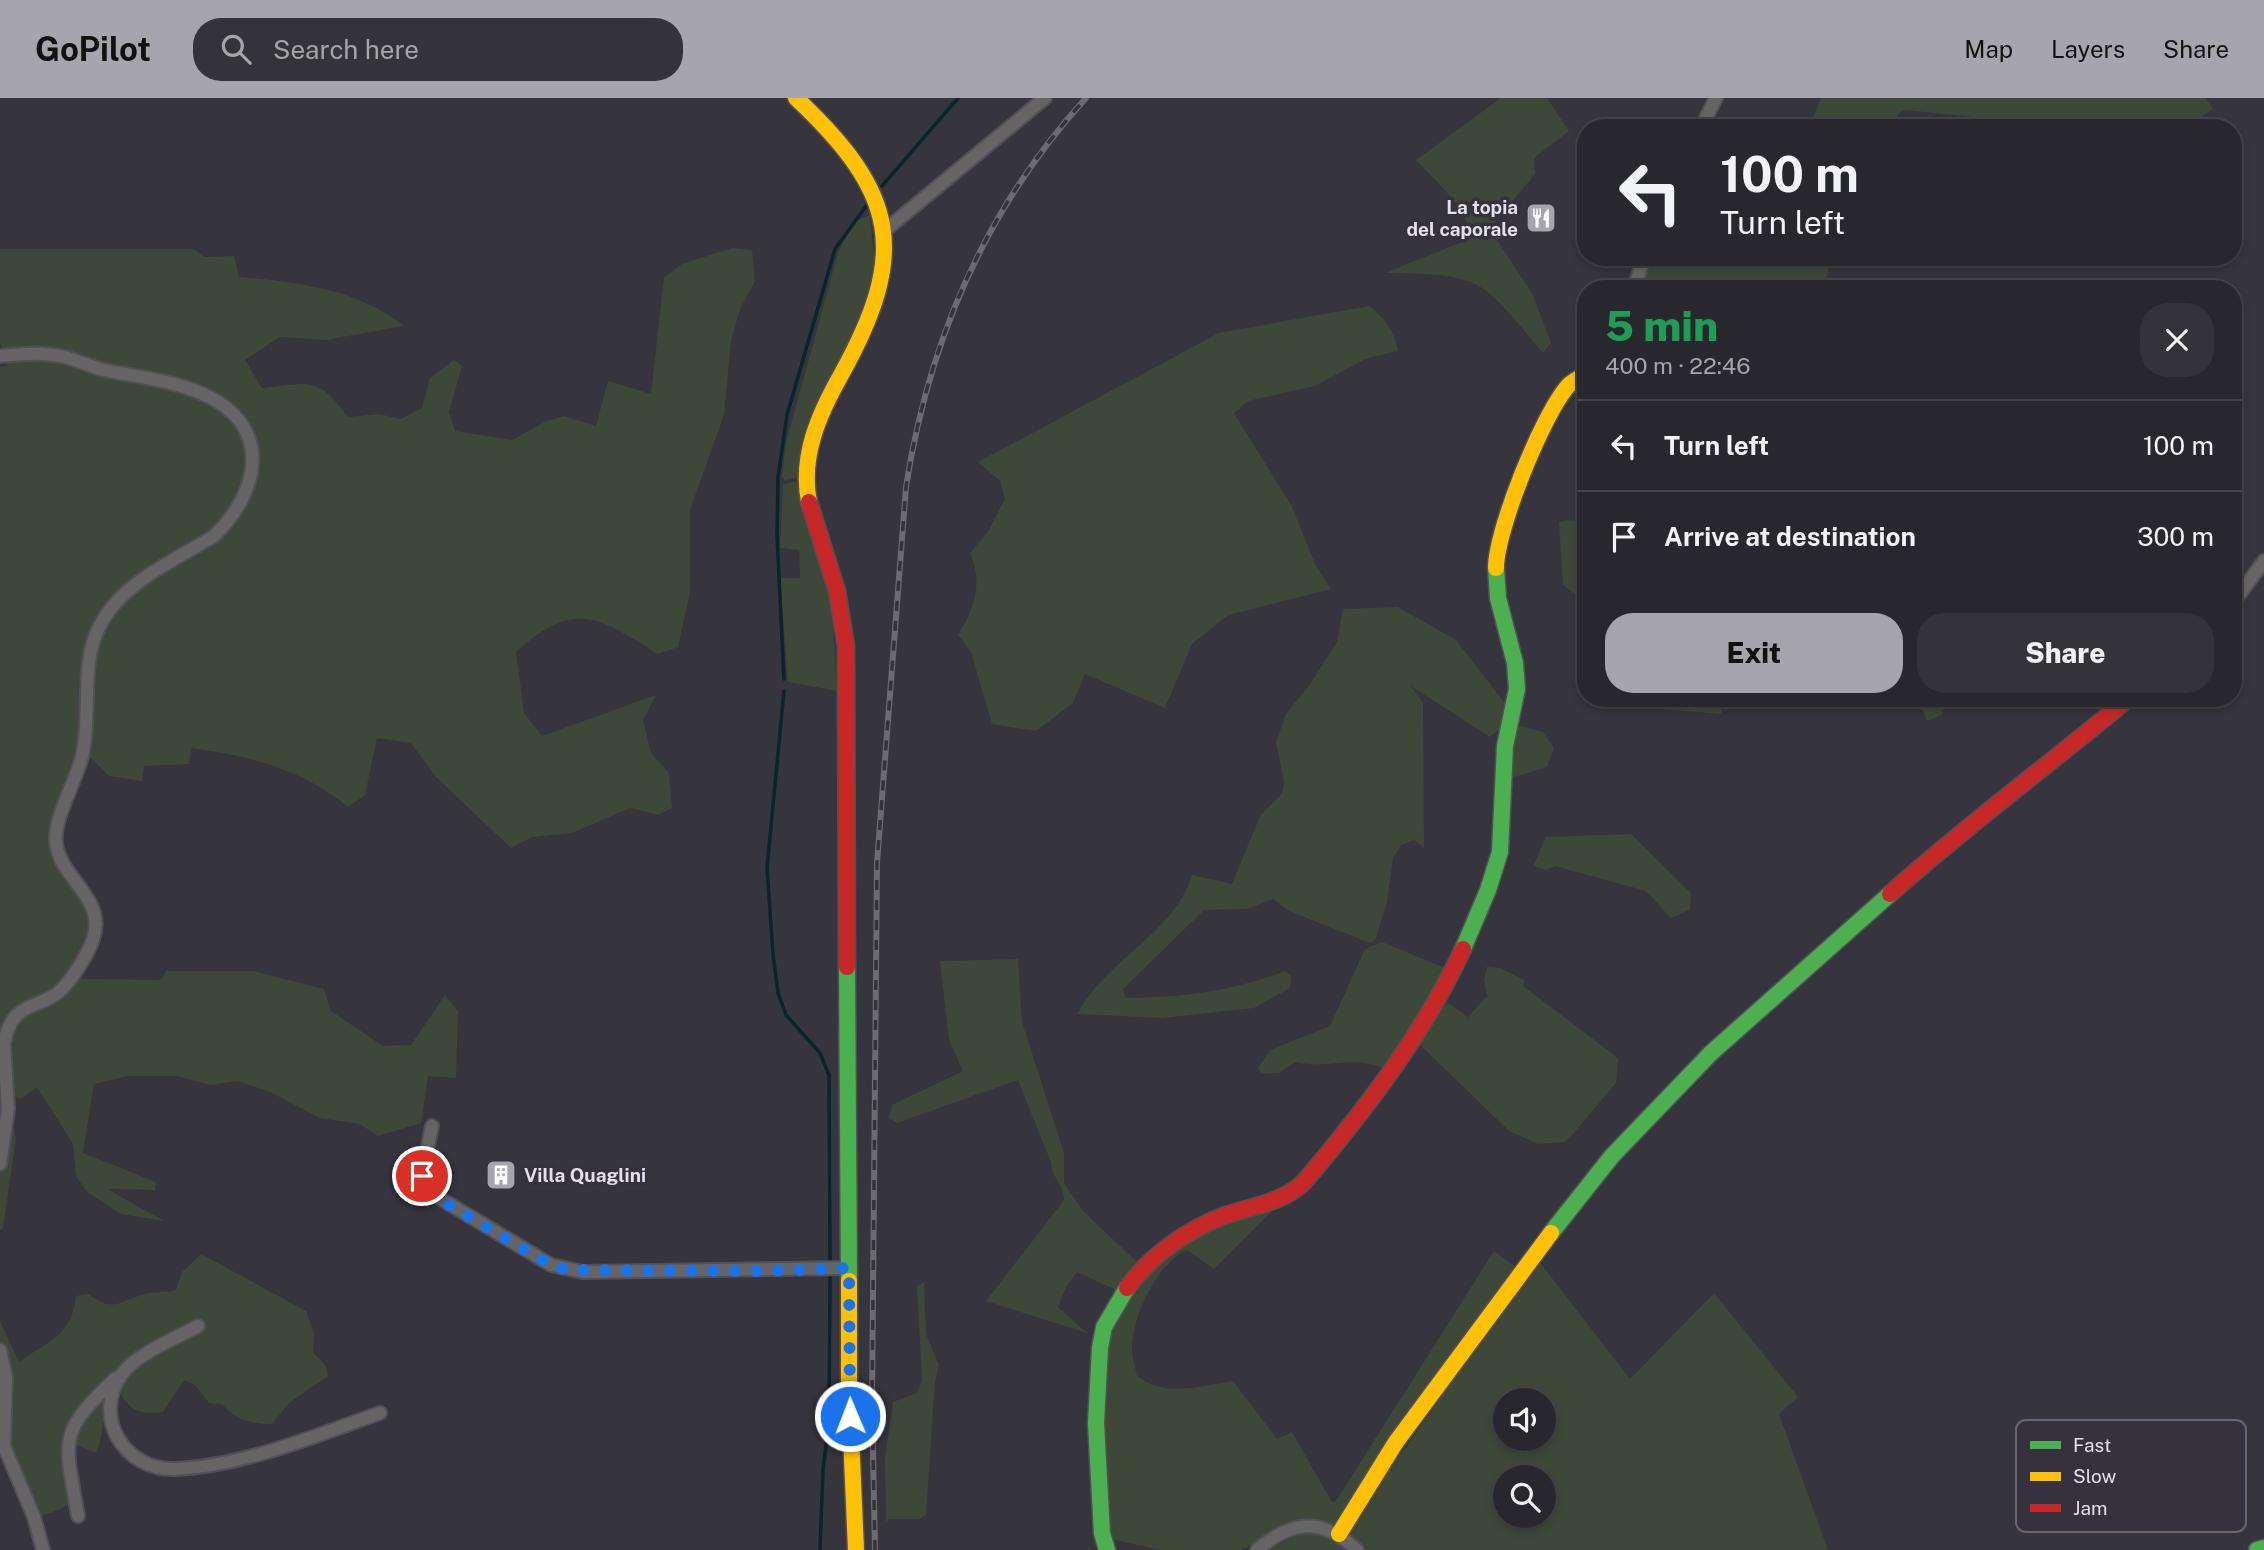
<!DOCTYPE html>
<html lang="en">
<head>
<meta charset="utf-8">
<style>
  body { margin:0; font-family:"Public Sans",sans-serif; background:#343339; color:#f1f3f6; height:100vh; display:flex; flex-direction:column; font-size:26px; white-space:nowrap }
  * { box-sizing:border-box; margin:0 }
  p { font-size:23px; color:#a5a5aa }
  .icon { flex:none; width:38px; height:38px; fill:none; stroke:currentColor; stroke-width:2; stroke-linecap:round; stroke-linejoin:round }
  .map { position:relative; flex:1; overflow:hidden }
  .drawer { position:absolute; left:1577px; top:182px; width:665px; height:427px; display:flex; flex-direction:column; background:#28272d; border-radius:28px; box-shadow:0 4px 10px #0003,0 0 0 2px #444449 }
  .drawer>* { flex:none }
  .top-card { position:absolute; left:1577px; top:21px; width:665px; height:147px; border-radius:28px; box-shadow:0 4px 10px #0003,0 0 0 2px #444449; background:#28272d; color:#f1f3f6; overflow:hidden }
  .controls { position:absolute; left:1493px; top:1290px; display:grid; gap:14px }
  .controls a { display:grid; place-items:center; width:63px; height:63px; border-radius:50%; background:#28272d; box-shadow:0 4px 10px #0003,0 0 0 2px #444449; font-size:35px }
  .pin { position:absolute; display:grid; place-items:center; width:60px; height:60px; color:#fff; margin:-30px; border:4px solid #fff; border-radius:50%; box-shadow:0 2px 7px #0007 }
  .me { position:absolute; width:77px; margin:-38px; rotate:359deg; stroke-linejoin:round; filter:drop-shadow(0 0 5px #0008) }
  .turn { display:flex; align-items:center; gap:24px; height:147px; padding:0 28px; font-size:32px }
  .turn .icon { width:91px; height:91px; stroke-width:2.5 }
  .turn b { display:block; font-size:49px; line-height:60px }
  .round { display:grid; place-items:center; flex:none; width:74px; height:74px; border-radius:28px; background:#343339 }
  .overview { display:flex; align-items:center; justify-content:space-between; height:119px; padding:0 28px }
  h1 { font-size:42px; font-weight:800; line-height:52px; color:#1e9e55 }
  .cta { display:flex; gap:14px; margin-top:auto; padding:14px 28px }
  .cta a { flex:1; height:80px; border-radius:28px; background:#a6a4ac; color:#111; font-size:28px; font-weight:800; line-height:80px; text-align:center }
  .cta a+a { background:#343339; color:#f1f3f6 }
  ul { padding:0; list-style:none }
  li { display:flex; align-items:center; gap:21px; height:91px; padding:0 28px; border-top:2px solid #444449 }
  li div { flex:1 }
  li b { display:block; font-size:26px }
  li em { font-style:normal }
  header { display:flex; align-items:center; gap:42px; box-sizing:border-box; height:98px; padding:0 35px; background:#a6a4ac; color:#111 }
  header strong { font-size:33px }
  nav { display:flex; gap:38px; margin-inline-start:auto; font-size:24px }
  .search { width:490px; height:63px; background:#343339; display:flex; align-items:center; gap:18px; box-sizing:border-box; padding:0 24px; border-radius:28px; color:#a5a5aa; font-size:26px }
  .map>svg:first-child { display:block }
  .green { fill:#3e4839; fill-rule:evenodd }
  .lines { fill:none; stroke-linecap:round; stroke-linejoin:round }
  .stream { stroke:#07252b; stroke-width:3.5 }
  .street-casing { stroke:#525057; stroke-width:16 }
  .fast-casing { stroke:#525057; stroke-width:19 }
  .slow-casing { stroke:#525057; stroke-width:19 }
  .jam-casing { stroke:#525057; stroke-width:19 }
  .street { stroke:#676466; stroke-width:12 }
  .fast { stroke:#4caf50; stroke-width:16 }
  .slow { stroke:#ffc107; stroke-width:16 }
  .jam { stroke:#c62828; stroke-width:16 }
  .rail-casing { stroke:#6d6b6f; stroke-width:6 }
  .rail { stroke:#35313f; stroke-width:3.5; stroke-dasharray:10; stroke-linecap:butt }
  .route { stroke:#1a73e8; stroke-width:12; stroke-dasharray:0 21.6 }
  .labels { text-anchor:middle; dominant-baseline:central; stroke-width:7; stroke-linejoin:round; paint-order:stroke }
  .poi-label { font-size:19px; font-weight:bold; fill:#e2e0e9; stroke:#35313f; text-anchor:end }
  .key { fill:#35313f; stroke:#696672; stroke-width:2 }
  .key-label { font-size:19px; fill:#e2e0e9 }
</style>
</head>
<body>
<header>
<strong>GoPilot</strong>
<div class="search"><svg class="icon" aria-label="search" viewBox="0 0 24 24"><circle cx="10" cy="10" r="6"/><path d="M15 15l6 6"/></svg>Search here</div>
<nav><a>Map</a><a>Layers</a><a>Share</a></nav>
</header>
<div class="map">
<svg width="2264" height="1452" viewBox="0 0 2264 1452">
  <rect width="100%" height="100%" fill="#36343c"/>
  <g class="green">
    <path d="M1501 0H1547L1569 33 1534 60 1535 76 1496 123 1495 139 1532 195 1551 245 1543 255C1525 235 1497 195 1473 185 1445 174 1414 176 1385 175L1467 142 1471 137C1466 108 1435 83 1416 62Z"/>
    <path d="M1821 0H2206L2213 11 2182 30H2042L2021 24 1906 12H1902L1888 30H1809Z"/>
    <path d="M870 117 875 171 867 211 799 379 785 382 782 378 786 345 838 155 854 124Z"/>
    <path d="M732 150 752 152 755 183 740 211 731 243 724 317 690 412V494L678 549 658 556C598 519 575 501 516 554L524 615 542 638 656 597 643 622 651 655 669 675 672 710 658 717 630 710 572 735 532 739 511 750 436 679 411 645 377 640 365 697 348 709C300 670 250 658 191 650L189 666 144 668 142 683 109 678 84 653 57 732 95 831 75 881 161 882 166 873H253L324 891 331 913 383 948 411 947 445 897 458 913 456 980 428 978 421 1025 378 1038 360 1026 320 1020 270 994 238 983 210 987 178 978H127L94 986 83 1055 156 1084 155 1092 107 1091 164 1123 121 1116 87 1094 76 1078 73 1046 37 989 21 1001 9 996 8 1011 16 1040 3 1130 0 1132V269L7 268 0 244V151H194L204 159 234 158 239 179C296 184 358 191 404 228L326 242 280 239 245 262 262 290C311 285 317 277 348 319L379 316 401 321 422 310 430 280 454 262 462 268 449 314 455 333 512 342 547 323 564 318 596 328 608 283 651 296 664 179 682 166Z"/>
    <path d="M1647 159H1832L1823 191H1636Z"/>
    <path d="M1369 208C1384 218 1395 235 1398 253L1365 261 1315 288 1248 303 1234 315 1292 409 1315 466 1331 491 1228 517 1192 546 1165 610 1085 576 1073 605 1036 633 992 626 971 554 958 537C975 509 983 486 970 455L989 432 1005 401 1000 383 978 364 1219 235Z"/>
    <path d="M800 383 832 510 837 593 788 584 780 480H800L799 452 780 450 783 386Z"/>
    <path d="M1571 422 1585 426V504L1563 487 1559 424Z"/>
    <path d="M1398 509 1456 542 1504 604 1505 626 1490 639 1411 588 1423 605 1424 750 1414 742 1401 747 1393 760 1387 804 1375 843 1370 845 1289 813 1273 801 1247 811 1204 812 1123 891 1126 900C1179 900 1235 893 1285 873L1291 878 1290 890 1254 910 1162 920 1078 916C1105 861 1173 838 1192 777L1232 786 1261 716 1282 696 1284 684 1276 644 1286 616 1311 585 1337 544 1343 511Z"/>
    <path d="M1600 600H1725L1721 616 1601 606Z"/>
    <path d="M1918 600H1938L1943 616 1927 623Z"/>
    <path d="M1513 626 1543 634 1554 650 1547 669 1505 682Z"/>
    <path d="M1631 736 1691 795 1690 812 1671 820 1646 793 1555 768 1546 772 1533 768 1546 739Z"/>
    <path d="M1382 844 1445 870 1397 964 1386 971C1351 956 1332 972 1296 964L1279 975 1261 976 1258 970 1270 952 1330 928 1365 851Z"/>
    <path d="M1018 861 1022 924 1064 1055V1085L1083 1113 1139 1166 1116 1192 1077 1174 1066 1189 1058 1209 1087 1235 986 1203 1064 1102C1064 1086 1051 1079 1051 1064L1018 982 897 1025 889 1020 892 1007 963 973 949 942 940 863Z"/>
    <path d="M1487 869 1500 870 1525 883 1523 888 1618 960 1616 985 1566 1044 1538 1046 1509 1033 1416 943 1441 900 1468 919 1487 898 1484 882Z"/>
    <path d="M1278 1107 1214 1171 1187 1152C1158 1164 1132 1219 1132 1250 1132 1259 1135 1269 1137 1278 1167 1300 1198 1288 1233 1283L1277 1341 1292 1334 1332 1404 1336 1403 1494 1153 1518 1171 1339 1430 1318 1423 1298 1424 1240 1452H1160L1107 1440 1100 1350 1108 1227 1143 1175 1204 1130Z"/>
    <path d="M201 1156 306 1213 314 1235 313 1254 326 1268 328 1278 289 1305 272 1326C250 1326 236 1322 222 1306L209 1305 195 1287 184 1282 163 1314C139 1316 131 1314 119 1293 95 1317 108 1330 96 1355L75 1346C72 1361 77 1365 80 1379 86 1405 54 1415 34 1419L0 1328V1223L19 1264C48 1243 72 1238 76 1198L88 1196C113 1214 117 1205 141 1197 152 1193 164 1195 176 1192L182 1174Z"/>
    <path d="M1538 1162 1630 1281 1714 1195 1798 1299 1779 1316 1828 1452H1362L1345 1435ZM1505 1302H1544V1340H1505ZM1505 1379H1544V1418H1505Z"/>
    <path d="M924 1184 926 1236 939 1267 935 1284 926 1417 919 1421H889L886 1424 885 1360 893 1304 917 1295 922 1283 917 1188Z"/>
    <path d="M1321 1434 1338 1441 1348 1452H1268L1296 1437Z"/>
  </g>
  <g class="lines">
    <g class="stream">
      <path d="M882 88 958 0"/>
      <path d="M784 581 777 437 778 379 787 317 835 151 867 107"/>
      <path d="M784 593 767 770 773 856 778 895 786 917 820 955 829 977 830 1164"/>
      <path d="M820 1452 823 1371 829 1324 830 1179"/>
    </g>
    <g class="street-casing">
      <g id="street">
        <path d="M1701 30 1716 0"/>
        <path d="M883 134 1045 0"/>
        <path d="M1634 191 1644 159"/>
        <path d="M0 258C22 256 42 254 64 259 78 262 91 269 104 272 137 279 172 282 203 296 273 327 261 393 214 438 161 471 97 494 89 564 85 593 89 625 83 654 78 681 53 719 56 745 60 781 107 800 93 841 88 856 73 880 62 891 40 913 12 900 4 946"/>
        <path d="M2233 505 2264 463"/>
        <path d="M0 944 4 946 8 1011 0 1066"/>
        <path d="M432 1028 422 1078 423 1086 431 1095 551 1167 583 1174 849 1170"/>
        <path d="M198 1228C177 1240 136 1256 122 1276 91 1319 125 1373 175 1371 244 1368 317 1337 380 1315"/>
        <path d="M0 1252 6 1280 4 1348 34 1419 43 1452"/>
        <path d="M78 1418C65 1342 56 1336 116 1280"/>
        <path d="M1257 1452C1292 1422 1322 1419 1357 1452"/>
      </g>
    </g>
    <g class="fast-casing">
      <g id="fast">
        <path d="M1463 851 1488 792 1500 754 1505 648 1517 591 1515 565 1498 500 1496 470"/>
        <path d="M847 869 849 1183"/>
        <path d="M1551 1135 1612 1058 1711 955 1890 796"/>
        <path d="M1107 1452 1102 1435 1096 1325 1100 1250 1104 1229 1127 1190"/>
        <path d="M2257 1452 2264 1450"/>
      </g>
    </g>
    <g class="slow-casing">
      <g id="slow">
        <path d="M796 0C898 96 909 154 841 277 819 316 800 358 809 404"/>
        <path d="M1496 470C1496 432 1543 316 1568 288 1573 283 1580 280 1586 276"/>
        <path d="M849 1183V1292L856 1452"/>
        <path d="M1339 1436 1396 1344 1551 1135"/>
      </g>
    </g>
    <g class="jam-casing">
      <g id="jam">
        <path d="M809 404 837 493 846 548 847 869"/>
        <path d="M1890 796C1967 727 2050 666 2129 600"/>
        <path d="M1127 1190C1151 1157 1188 1131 1226 1117 1253 1108 1284 1104 1304 1084 1365 1012 1423 937 1463 851"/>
      </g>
    </g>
    <use href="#street" class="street"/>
    <use href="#fast" class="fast"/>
    <use href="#slow" class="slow"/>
    <use href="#jam" class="jam"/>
    <g class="rail-casing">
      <path id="rail" d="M875 1452 872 1305 877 765 906 389C929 241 985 111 1086 0"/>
    </g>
    <use href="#rail" class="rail"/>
  </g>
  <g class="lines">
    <path class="route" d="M422 1078V1086L430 1096 551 1167 567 1172 767 1173 849 1170 850 1318"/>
  </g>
  <defs>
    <g id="restaurant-square" transform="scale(1.575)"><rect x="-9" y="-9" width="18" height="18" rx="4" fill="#a6a4ac" stroke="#35313f"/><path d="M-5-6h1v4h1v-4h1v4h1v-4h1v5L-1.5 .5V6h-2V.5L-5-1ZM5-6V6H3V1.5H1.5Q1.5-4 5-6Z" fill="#fff"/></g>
    <g id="building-square" transform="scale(1.575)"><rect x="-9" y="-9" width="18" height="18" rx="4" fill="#a6a4ac" stroke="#35313f"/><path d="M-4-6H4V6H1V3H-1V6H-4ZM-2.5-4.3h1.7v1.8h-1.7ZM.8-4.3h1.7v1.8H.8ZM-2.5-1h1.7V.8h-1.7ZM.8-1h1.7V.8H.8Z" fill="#fff"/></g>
  </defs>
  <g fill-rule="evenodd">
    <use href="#restaurant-square" x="1541" y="120"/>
    <use href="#building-square" x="501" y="1077"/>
  </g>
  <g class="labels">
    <g class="poi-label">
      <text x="1518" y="109">La topia<tspan x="1518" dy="22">del caporale</tspan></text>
      <text x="524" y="1077" text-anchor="start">Villa Quaglini</text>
    </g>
  </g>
  <rect x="2016" y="1322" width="230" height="112" rx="10" class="key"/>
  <rect x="2030" y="1343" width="31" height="8" fill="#4caf50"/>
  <rect x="2030" y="1374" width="31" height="9" fill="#ffc107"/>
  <rect x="2030" y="1406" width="31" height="8" fill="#c62828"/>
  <g class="key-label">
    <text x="2073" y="1354">Fast</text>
    <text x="2073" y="1385">Slow</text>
    <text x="2073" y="1417">Jam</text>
  </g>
</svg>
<div class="controls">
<a><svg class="icon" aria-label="sound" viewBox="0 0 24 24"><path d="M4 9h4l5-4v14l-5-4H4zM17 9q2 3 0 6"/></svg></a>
<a><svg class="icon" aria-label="search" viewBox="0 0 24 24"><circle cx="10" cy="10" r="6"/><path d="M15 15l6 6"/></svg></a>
</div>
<div class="pin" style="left:422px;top:1078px;background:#d93025"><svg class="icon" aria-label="arrive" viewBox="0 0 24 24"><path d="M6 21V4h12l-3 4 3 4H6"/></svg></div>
<svg class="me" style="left:850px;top:1318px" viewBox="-20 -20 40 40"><circle r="17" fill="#1a73e8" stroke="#fff" stroke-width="3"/><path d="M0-11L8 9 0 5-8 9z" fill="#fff"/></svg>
<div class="top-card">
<div class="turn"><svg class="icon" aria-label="left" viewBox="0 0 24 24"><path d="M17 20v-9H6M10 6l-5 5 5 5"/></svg><div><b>100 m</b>Turn left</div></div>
</div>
<section class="drawer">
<div class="overview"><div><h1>5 min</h1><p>400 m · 22:46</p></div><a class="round"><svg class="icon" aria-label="close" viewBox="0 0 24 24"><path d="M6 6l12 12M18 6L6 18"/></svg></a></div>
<ul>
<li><svg class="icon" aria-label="left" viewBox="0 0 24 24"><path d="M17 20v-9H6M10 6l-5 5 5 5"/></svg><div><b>Turn left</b></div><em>100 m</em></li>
<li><svg class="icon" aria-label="arrive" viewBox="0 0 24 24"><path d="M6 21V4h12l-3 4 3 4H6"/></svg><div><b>Arrive at destination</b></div><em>300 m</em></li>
</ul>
<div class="cta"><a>Exit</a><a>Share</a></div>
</section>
</div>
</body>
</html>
